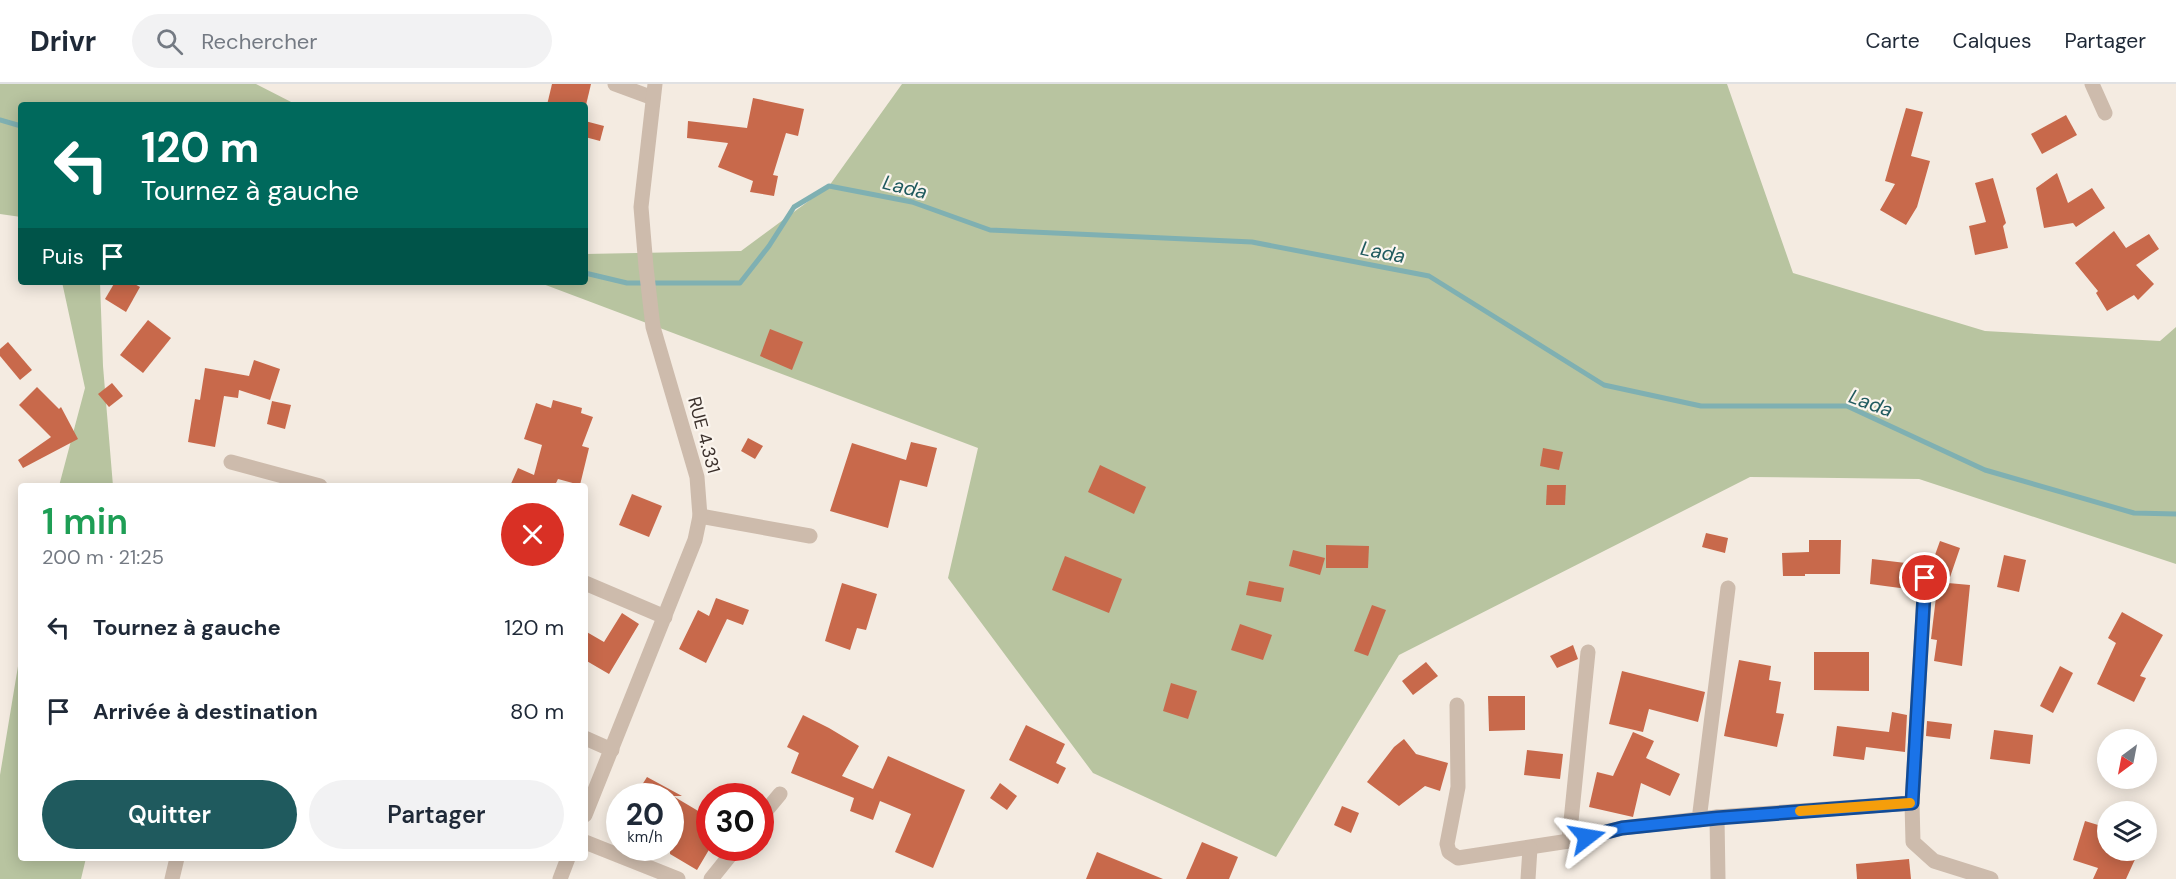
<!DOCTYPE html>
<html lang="fr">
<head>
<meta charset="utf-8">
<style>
  body { margin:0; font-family:"DM Sans",sans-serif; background:#f2f2f3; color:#1f2937; height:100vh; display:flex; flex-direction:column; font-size:22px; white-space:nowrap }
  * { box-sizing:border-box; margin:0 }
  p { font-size:20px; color:#747a83 }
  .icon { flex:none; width:33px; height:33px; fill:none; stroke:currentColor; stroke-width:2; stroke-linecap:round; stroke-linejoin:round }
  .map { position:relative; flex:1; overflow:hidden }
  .side { position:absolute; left:18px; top:399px; width:570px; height:378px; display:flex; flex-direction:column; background:#fff; border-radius:6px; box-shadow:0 3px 15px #0003 }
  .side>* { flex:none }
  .banner { position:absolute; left:18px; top:18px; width:570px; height:183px; border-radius:6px; box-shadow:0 3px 15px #0003; background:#00695c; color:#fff; overflow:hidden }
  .needle { width:39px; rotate:212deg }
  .fabs { position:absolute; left:2097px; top:645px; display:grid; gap:12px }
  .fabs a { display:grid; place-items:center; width:60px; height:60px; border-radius:50%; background:#fff; box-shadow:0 3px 15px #0003; font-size:30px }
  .speed { position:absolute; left:606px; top:699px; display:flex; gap:12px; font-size:30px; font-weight:700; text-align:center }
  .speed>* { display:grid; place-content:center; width:78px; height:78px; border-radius:50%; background:#fff; box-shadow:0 3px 15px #0003; line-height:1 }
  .speed small { font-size:15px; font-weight:400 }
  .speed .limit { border:9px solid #d22; background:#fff; color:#111 }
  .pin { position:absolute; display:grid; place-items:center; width:51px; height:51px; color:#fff; margin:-26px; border:3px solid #fff; border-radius:50%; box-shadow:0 2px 6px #0007 }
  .me { position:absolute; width:66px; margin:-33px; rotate:76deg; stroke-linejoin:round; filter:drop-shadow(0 0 4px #0008) }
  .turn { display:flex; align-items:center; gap:21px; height:126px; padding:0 24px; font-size:27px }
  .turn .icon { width:78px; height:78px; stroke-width:2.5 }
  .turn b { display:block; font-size:42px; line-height:51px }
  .then { display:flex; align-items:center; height:57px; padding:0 24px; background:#0003; gap:12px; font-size:22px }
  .round { display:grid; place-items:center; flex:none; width:63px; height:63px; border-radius:32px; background:#f2f2f3 }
  .head { display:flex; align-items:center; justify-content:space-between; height:102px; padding:0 24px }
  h1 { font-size:36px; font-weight:600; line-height:45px; color:#1e9e55 }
  .action { display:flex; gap:12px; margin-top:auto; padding:12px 24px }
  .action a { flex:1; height:69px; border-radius:36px; background:#1f5a5e; color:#fff; font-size:24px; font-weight:600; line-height:69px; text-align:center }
  .action a+a { background:#f2f2f3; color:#1f2937 }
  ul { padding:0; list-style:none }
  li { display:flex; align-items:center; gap:18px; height:84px; padding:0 24px }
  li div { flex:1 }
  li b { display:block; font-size:22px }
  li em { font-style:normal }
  header { display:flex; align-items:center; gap:36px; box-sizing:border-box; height:84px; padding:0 30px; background:#fff; border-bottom:2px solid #e0e1e3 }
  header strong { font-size:28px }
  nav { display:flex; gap:33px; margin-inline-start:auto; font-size:21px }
  .search { width:420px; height:54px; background:#f2f2f3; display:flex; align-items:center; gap:15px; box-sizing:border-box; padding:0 21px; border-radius:33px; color:#747a83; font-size:22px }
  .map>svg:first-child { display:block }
  .green { fill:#b8c4a0 }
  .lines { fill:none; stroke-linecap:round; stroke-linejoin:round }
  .stream { stroke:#7fb0b2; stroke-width:5 }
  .building { fill:#c8694b }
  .minor { stroke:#cdbbac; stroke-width:15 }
  .route-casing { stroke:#114b97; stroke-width:15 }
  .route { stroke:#1a73e8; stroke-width:10 }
  .slow { stroke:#f59e0b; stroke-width:10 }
  .labels { text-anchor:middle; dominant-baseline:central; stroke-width:4.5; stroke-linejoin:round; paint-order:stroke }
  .street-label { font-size:18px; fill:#3b302b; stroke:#fbf5ee }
  .water-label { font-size:20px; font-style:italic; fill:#1f5a5e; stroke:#fbf5ee }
</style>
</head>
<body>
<header>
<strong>Drivr</strong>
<div class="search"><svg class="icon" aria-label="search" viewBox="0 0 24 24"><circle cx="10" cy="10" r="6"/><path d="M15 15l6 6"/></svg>Rechercher</div>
<nav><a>Carte</a><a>Calques</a><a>Partager</a></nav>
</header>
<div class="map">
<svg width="2176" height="795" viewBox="0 0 2176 795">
  <rect width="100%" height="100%" fill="#f4ebe1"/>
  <g class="green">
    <path d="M0 0H256L297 21H21V133L0 130Z"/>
    <path d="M902 0H1727L1793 189 1985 247 2160 257 2176 243V480L1919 395 1750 393 1399 571 1276 773 1093 689 948 494 978 364 543 200 517 198H585V170L741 167 829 102Z"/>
    <path d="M62 198H100L103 282 113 402H59L85 304Z"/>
    <path d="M21 564V774H86L81 795H0V691Z"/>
  </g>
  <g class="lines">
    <g class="stream">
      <path d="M0 36 21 42"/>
      <path d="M585 189 627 199H740L769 162 794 123 829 102 912 118 990 146 1252 158 1429 192 1604 301 1701 322H1847L1985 386 2134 429 2176 430"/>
    </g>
  </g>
  <g class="building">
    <path d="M552 0H591L586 21H547Z"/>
    <path d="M753 14 804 25 798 52 786 49 773 91 778 92 774 112 750 108 753 97 718 83 728 59 687 54 688 37 747 44Z"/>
    <path d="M1906 24 1923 28 1911 72 1930 77 1917 123 1906 141 1880 126 1895 100 1885 97Z"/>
    <path d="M2066 31 2077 51 2042 70 2031 50Z"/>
    <path d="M585 37 604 42 600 57 585 53Z"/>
    <path d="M2057 89 2068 119 2092 104 2105 124 2076 143 2073 139 2044 144 2036 104Z"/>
    <path d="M1993 94 2006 139 2003 142 2008 164 1975 171 1969 142 1986 138 1975 99Z"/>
    <path d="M2114 147 2126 164 2149 150 2159 165 2136 181 2154 200 2138 216 2134 211 2107 227 2096 209 2098 207 2075 179Z"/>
    <path d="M115 198H131L140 203 126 228 105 215Z"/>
    <path d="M148 236 171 254 143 289 120 271Z"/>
    <path d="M770 245 803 258 792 286 760 272Z"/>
    <path d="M8 258 32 286 20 296 0 272V265Z"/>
    <path d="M254 276 280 285 270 316 239 306 238 314 224 312 215 363 188 358 195 315 200 316 205 284 249 292Z"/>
    <path d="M112 299 123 312 109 323 98 310Z"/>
    <path d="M37 303 59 325 61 323 78 355 23 384 18 376 51 353 19 321Z"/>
    <path d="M553 316 582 324 581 329 593 333 582 362 589 364 580 401 558 395 555 401 557 402H510L518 384 534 391 542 361 524 355 536 319 551 324Z"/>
    <path d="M272 317 291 321 285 345 267 340Z"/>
    <path d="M748 354 763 362 755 375 741 367Z"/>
    <path d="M911 358 937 364 927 403 900 396 888 444 830 427 852 359 906 376Z"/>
    <path d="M1543 364 1563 368 1559 386 1540 382Z"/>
    <path d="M1100 381 1146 403 1134 430 1088 408Z"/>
    <path d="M1547 401H1566L1565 421H1546Z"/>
    <path d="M632 410 662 422 649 453 619 441Z"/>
    <path d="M1706 449 1728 454 1725 469 1702 463Z"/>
    <path d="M1809 456H1841L1840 490H1805V492H1783L1782 469 1809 468Z"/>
    <path d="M1940 457 1960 464 1948 499 1970 501 1962 582 1934 577 1937 556 1931 555 1936 513 1934 512 1935 494 1931 486 1925 484 1917 488 1915 506 1870 500 1872 475 1931 482Z"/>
    <path d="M1326 461 1369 462 1368 484H1326Z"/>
    <path d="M1293 466 1325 474 1320 491 1289 482Z"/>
    <path d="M2004 471 2026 476 2019 508 1997 503Z"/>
    <path d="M1065 472 1122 495 1109 529 1052 506Z"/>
    <path d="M1249 497 1284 504 1281 518 1246 511Z"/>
    <path d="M842 499 877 510 866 546 857 544 850 566 825 557Z"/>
    <path d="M716 514 749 526 743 541 727 535 706 579 679 565 698 526 709 532Z"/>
    <path d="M1372 521 1386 526 1368 572 1354 567Z"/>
    <path d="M2122 528 2163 551 2140 592 2146 594 2134 618 2097 600 2116 559 2108 554Z"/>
    <path d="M622 529 639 540 609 590 585 576V547L604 558Z"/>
    <path d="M1240 540 1272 551 1263 576 1231 566Z"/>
    <path d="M1573 561 1578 575 1557 584 1550 572Z"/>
    <path d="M1814 568H1869V607L1814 606Z"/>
    <path d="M1739 576 1771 582 1769 596 1781 598 1776 629 1784 630 1777 663 1724 652Z"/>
    <path d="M1426 578 1438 592 1413 611 1402 597Z"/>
    <path d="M2060 582 2073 589 2053 629 2040 622Z"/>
    <path d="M1622 587 1705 608 1698 638 1649 625 1643 648 1609 640Z"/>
    <path d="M1171 599 1197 607 1188 635 1163 627Z"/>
    <path d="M1488 612H1525V646L1489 647Z"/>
    <path d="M1892 628 1907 631 1905 668 1866 663 1864 676 1833 672 1837 642 1889 648Z"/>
    <path d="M803 631 829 644 859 662 842 692 873 705 888 672 965 706 933 784 895 768 911 730 880 717 873 736 850 727 854 714 791 689 799 669 787 663Z"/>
    <path d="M1927 637 1952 640 1950 655 1926 652Z"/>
    <path d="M1026 641 1065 660 1056 679 1066 684 1058 700 1009 676Z"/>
    <path d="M1994 646 2033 651 2030 680 1990 675Z"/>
    <path d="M1633 648 1654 657 1646 674 1680 690 1670 712 1641 699 1633 733 1589 723 1597 688 1613 692Z"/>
    <path d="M1404 655 1416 670 1448 679 1440 707 1425 702 1399 722 1367 698 1394 663Z"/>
    <path d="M1527 666 1563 670 1560 695 1524 691Z"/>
    <path d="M647 693 682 712H673L710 734V764L697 786 670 770V712H635Z"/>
    <path d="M1000 699 1017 712 1007 726 990 714Z"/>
    <path d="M1342 722 1359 729 1351 749 1334 741Z"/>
    <path d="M2085 737 2108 744V766H2128L2137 771 2126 795H2093L2098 784 2073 776Z"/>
    <path d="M1202 758 1238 773 1229 795H1186Z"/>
    <path d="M1097 768 1163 795H1086Z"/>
    <path d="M1909 775 1911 795H1857L1856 780Z"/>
  </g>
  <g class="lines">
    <g class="minor">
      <path d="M615 0 653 14"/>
      <path d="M2092 0 2105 29"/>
      <path d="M231 378 320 402"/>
      <path d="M700 432 810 452"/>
      <path d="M1925 494 1912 719 1913 758 1934 777 1991 795"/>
      <path d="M585 499 665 533"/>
      <path d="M1457 621 1458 703 1447 760 1449 768 1458 774 1569 757 1622 744 1717 733 1912 719"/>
      <path d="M585 654 612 666"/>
      <path d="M585 731 695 456 700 432 697 393 653 243 646 183 641 123 655 0"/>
      <path d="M1717 733 1718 795"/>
      <path d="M760 734 780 710"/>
      <path d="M1699 736 1728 504"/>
      <path d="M1569 757 1588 568"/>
      <path d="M585 758 678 795"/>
      <path d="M172 795 177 774"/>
      <path d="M560 795 568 774"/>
      <path d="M711 795 736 764"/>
      <path d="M1528 795 1530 764"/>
    </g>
  </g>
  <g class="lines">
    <g class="route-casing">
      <path id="route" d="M1587 753 1622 744 1717 734 1912 719 1925 494"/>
    </g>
    <use href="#route" class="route"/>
    <path class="slow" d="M1800 727 1910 719"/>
  </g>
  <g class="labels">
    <g class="street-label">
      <text transform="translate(704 351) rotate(75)">RUE 4.331</text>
    </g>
    <g class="water-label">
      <text transform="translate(905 103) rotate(14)">Lada</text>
      <text transform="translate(1383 168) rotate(11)">Lada</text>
      <text transform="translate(1871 319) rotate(20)">Lada</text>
    </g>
  </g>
</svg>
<div class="fabs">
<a><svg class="needle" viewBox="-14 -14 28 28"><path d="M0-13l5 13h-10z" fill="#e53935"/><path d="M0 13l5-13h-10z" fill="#747a83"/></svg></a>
<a><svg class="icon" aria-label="layers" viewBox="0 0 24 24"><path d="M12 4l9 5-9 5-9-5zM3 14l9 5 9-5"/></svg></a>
</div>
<div class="speed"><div>20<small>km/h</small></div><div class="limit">30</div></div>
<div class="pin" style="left:1925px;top:494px;background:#d93025"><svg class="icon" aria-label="arrive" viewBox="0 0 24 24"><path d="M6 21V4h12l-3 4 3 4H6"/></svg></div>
<svg class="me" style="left:1587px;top:753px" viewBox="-20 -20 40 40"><path d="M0-17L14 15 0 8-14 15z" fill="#1a73e8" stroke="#fff" stroke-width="4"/></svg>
<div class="banner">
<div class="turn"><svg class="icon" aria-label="left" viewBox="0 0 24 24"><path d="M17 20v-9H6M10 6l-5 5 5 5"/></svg><div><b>120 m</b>Tournez à gauche</div></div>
<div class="then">Puis<svg class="icon" aria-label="arrive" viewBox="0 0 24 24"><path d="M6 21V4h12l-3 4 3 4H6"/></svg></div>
</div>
<section class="side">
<div class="head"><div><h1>1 min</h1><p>200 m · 21:25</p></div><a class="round" style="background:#d93025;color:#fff"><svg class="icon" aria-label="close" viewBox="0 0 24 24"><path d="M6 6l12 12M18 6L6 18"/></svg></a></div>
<ul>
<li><svg class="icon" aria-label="left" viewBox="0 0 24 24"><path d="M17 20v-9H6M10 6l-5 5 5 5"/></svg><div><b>Tournez à gauche</b></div><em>120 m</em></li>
<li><svg class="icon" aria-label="arrive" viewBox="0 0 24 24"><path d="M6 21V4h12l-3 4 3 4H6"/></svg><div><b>Arrivée à destination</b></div><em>80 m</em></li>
</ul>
<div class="action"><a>Quitter</a><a>Partager</a></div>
</section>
</div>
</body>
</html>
